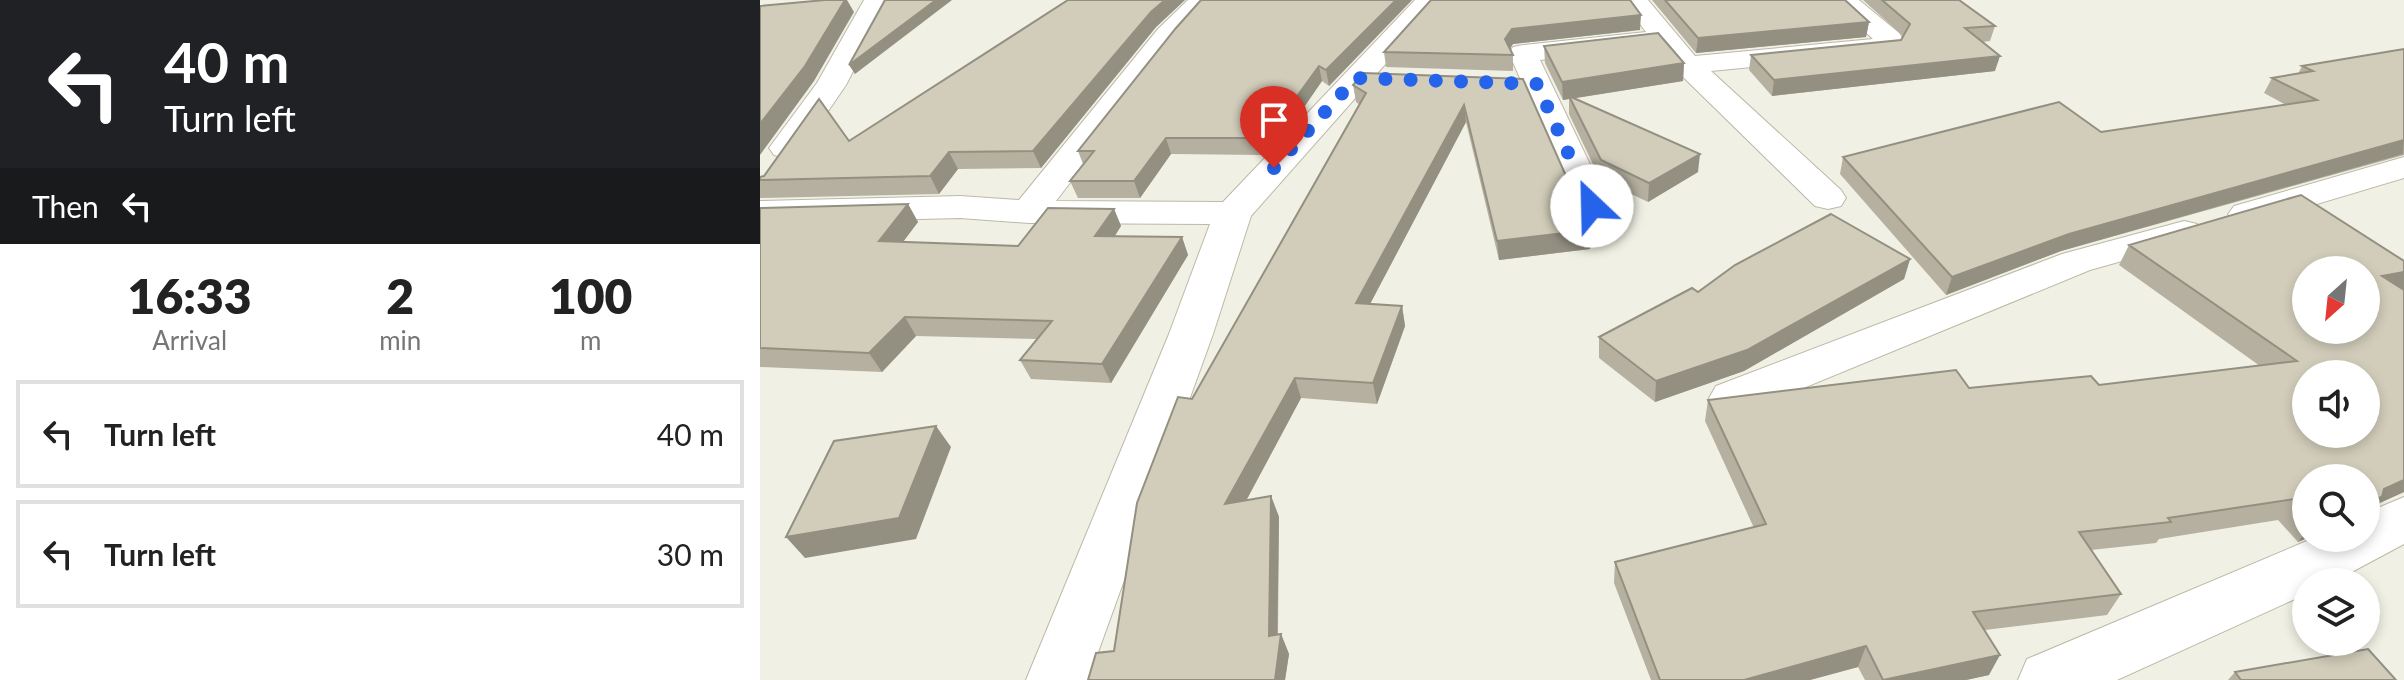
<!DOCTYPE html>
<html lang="en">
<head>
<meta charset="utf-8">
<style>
  body { margin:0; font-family:Lato,sans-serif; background:#f6f6f6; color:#222; height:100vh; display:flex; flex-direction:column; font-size:30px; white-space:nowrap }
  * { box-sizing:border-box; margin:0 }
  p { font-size:26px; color:#767676 }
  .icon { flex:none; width:44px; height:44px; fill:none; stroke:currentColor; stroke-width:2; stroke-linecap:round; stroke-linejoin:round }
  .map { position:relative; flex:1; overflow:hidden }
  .drawer { display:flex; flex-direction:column; background:#fff; width:760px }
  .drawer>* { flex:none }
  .banner { background:#202124; color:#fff; overflow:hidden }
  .needle { width:52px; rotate:207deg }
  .fabs { position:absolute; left:1532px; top:256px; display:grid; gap:16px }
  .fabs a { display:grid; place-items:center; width:88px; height:88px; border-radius:50%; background:#fff; box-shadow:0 4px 12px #0003; font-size:40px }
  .pin { position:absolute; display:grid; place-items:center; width:68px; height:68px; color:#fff; margin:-82px -34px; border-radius:50% 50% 50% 0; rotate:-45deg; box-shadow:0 0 8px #0007 }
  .pin .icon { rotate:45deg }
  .me { position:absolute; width:88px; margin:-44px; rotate:336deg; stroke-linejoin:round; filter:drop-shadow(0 0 6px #0008) }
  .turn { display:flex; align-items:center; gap:28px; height:168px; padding:0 32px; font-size:36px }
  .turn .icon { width:104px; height:104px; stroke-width:2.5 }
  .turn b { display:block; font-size:56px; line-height:68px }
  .then { display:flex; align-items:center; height:76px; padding:0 32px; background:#0003; gap:16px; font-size:30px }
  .eta { display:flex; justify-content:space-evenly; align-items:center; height:136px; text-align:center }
  .eta b { font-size:48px; font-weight:800; line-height:56px }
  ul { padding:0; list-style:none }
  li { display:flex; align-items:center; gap:24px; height:108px; margin:0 16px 12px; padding:0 16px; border:4px solid #e0e0e0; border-radius:0px }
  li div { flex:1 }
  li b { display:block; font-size:30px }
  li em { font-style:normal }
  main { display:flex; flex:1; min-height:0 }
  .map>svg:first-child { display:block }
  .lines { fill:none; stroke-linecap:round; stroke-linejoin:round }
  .minor-casing { stroke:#bcb9a7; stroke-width:2 }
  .minor { fill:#fff; fill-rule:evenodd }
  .wall { fill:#b5b0a0 }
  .shaded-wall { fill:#939082 }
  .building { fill:#d2cdba; stroke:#939082; stroke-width:2; fill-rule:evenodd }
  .route { stroke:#2563eb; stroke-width:14; stroke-dasharray:0 25.2 }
</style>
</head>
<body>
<main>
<section class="drawer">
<div class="banner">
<div class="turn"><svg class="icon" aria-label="left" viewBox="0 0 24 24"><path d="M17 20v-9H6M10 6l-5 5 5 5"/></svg><div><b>40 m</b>Turn left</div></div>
<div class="then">Then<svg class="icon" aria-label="left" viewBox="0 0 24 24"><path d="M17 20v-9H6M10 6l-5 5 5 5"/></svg></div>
</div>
<div class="eta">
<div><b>16:33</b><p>Arrival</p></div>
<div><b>2</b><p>min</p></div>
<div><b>100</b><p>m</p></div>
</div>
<ul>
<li><svg class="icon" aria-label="left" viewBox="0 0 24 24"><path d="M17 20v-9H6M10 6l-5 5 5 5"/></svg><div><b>Turn left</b></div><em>40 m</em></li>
<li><svg class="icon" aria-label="left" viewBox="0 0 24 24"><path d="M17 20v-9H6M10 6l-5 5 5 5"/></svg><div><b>Turn left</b></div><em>30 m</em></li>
</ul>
</section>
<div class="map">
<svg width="1644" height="680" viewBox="0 0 1644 680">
  <rect width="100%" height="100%" fill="#f1f0e4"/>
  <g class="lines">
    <g class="minor-casing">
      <g id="minor">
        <path d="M104 0H130L86 85 38 155 26 158 14 155 9 148 57 83Z"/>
        <path d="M428 0H455L418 41 296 201 463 202 655 0H682L491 216 453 334 328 680H266L409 334 450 224 269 223 200 218 0 223V201L200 196 259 200 398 29Z"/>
        <path d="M862 0H888L935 56 1113 39 1071 0H1099L1139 33 1143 39 1137 52 1127 54 951 71 1081 190 1086 198 1081 206 1068 209 1055 206 917 71 898 47 780 60 850 206 845 214 832 217 819 214 749 53 753 47 763 45 886 32Z"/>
        <path d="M1644 157V178L1487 225 1474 222 1468 214 1474 206Z"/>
        <path d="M1424 221 1437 224 1443 232 1437 240 1330 270 990 410 973 415 956 410 949 398 956 386 1302 254Z"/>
        <path d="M1644 497V544L1573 582H1546V594L1357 680H1258L1267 659 1554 538H1606V513Z"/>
      </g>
    </g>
    <use href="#minor" class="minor"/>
  </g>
  <g class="wall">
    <path d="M308 0H425L396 27 281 168 198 169 179 194 0 198V177L89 141Z"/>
    <path d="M652 0 569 86 562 81 531 126 503 155 411 154 380 198H318L310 181 323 164 318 151Z"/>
    <path d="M892 0H1085L1109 22 1106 37 936 53Z"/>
    <path d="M1103 0H1199L1235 26 1230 41 1222 42 1235 71 1012 96 989 70 991 55 1141 40 1143 36Z"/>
    <path d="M880 30 753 44 750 49 753 55V71L626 67 624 52Z"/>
    <path d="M784 46 924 63 923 81 814 98 938 172 888 202 840 179 809 114V99L803 100 785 63Z"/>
    <path d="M1644 49V155L1301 251 1186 295 1080 174 1083 157 1341 132 1526 105 1504 93 1512 78 1538 74 1542 66Z"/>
    <path d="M763 79 830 230V249L739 260 706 122 610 304 642 306 645 326 617 404 541 398 486 501 511 496 519 517 518 635 521 634 529 654 525 680H328L354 651 600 105 596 102 593 85Z"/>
    <path d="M148 204 158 222 143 242 258 246 354 209 361 226 355 236 422 237 428 255 351 383 271 379 260 360 277 339 156 336 122 372 0 367V208Z"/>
    <path d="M1369 245 1644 261V492L1613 506 1610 510 1615 514 1606 523V478H1546L1547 538 1538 542 1518 520 1399 539 1396 543 1331 550 1361 594 1347 615 1225 630 1229 675 1206 680H1105L1098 667 1050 680H891L854 583 855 562 994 528 945 421 948 400 1209 388 1339 385 1500 366 1359 265Z"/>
    <path d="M1150 259 1144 279 984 371 895 402 839 358V337Z"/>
    <path d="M1475 672 1636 680H1468Z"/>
  </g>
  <g class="shaded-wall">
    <path d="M85 0H87L94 12 54 81 0 155V124Z"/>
    <path d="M176 0H192L95 74 89 65Z"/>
    <path d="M405 0H425L396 27 281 168 273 151 391 12Z"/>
    <path d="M636 0H652L569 86 566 70Z"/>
    <path d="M881 15 880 30 753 44 746 54 745 39 752 29Z"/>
    <path d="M1109 22 1106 37 936 53 938 38Z"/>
    <path d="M1240 56 1235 71 1012 96 1014 80Z"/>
    <path d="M924 63 923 81 810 99 809 96V99L803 100 802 82Z"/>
    <path d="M559 66 562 81 531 126 503 155 499 138Z"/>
    <path d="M704 105 706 122 600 323 596 303Z"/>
    <path d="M406 138 411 154 380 198 374 181Z"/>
    <path d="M1644 140 1643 154 1301 251 1186 295 1192 277 1309 234Z"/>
    <path d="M189 152 198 169 179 194 170 176Z"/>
    <path d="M940 154 938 172 888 202 889 183Z"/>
    <path d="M148 204 158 222 130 259 119 241Z"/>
    <path d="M354 209 361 226 343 254 335 236Z"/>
    <path d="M830 230V249L739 260 737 241Z"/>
    <path d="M422 237 428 255 351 383 342 364Z"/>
    <path d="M1150 259 1144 279 984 371 895 402 896 381Z"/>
    <path d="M1644 272V289L1643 290 1622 276Z"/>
    <path d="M642 306 645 326 617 404 613 383Z"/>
    <path d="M145 317 156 336 122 372 109 353Z"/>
    <path d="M535 378 541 398 473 525 465 504Z"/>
    <path d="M176 426 191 447 156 539 45 558 26 537Z"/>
    <path d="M1644 480V492L1613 506 1606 514V501L1624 489Z"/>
    <path d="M511 496 519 517 517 655 509 636Z"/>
    <path d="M1546 532 1547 538 1538 542Z"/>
    <path d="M521 634 529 654 525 680H515Z"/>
    <path d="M1106 646 1098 667 1050 680H984Z"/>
    <path d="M1240 655 1229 675 1206 680H1124Z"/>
  </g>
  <g class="building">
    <path d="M65 0H85L45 66 0 124V6Z"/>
    <path d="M125 0H176L89 65Z"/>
    <path d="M308 0H405L391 12 273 151 189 152 170 176 0 180V177L4 176 59 99 89 141Z"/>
    <path d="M441 0H636L566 70 559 66 527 110 499 138H406L374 181H310L334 151H318L416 28Z"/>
    <path d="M671 0H870L881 15 752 29 745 39 753 55 624 52Z"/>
    <path d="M905 0H1085L1109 22 938 38Z"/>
    <path d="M1122 0H1199L1235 26 1205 28 1240 56 1014 80 991 55 1141 40 1150 24Z"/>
    <path d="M898 33 924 63 802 82 784 46Z"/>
    <path d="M1644 49V140L1309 234 1192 277 1083 157 1299 102 1341 132 1557 100 1512 78 1553 71 1542 66Z"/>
    <path d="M604 73 763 79 830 230 737 241 704 105 596 303 642 306 613 383 535 378 465 504 511 496 509 636 521 634 515 680H328L336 653 354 651 377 503 418 397 432 399 606 93 593 85Z"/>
    <path d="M809 96 940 154 889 183 841 160Z"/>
    <path d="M1541 195 1644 261V272L1622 276 1644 290V480L1624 489 1622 497 1606 501V478H1546V511L1535 499 1408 518 1411 522 1319 532 1361 594 1213 612 1240 655 1123 680 1106 646 984 680H900L855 562 1006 524 948 400 1196 370 1209 388 1331 376 1339 385 1537 361 1369 245ZM1546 270H1606V330H1546ZM1546 374H1606V434H1546Z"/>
    <path d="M148 204 119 241 258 246 288 208 354 209 335 236 422 237 342 364 260 360 292 321 145 317 109 353 0 348V208Z"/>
    <path d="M1071 214 1150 259 987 350 896 381 839 337 932 288 938 292 975 265Z"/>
    <path d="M176 426 139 518 26 537 74 441Z"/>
    <path d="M1606 505 1615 514H1606Z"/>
    <path d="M1608 649 1636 680H1481L1475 672Z"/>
  </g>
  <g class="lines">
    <path class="route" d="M514 168 596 78 777 84 832 206"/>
  </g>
</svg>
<div class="fabs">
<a><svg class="needle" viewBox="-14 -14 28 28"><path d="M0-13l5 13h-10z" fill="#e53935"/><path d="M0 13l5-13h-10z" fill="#767676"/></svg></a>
<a><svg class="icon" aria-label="sound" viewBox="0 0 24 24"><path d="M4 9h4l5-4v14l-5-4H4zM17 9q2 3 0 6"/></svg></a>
<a><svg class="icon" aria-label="search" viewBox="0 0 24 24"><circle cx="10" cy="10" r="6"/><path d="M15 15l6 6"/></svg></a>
<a><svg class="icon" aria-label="layers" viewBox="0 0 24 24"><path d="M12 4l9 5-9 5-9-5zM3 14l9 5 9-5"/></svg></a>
</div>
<div class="pin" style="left:514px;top:168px;background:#d93025"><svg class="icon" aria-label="arrive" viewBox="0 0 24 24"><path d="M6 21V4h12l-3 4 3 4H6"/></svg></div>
<svg class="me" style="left:832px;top:206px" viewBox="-20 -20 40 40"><circle r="19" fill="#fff"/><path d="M0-13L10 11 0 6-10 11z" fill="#2563eb"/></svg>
</div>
</main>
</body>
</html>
